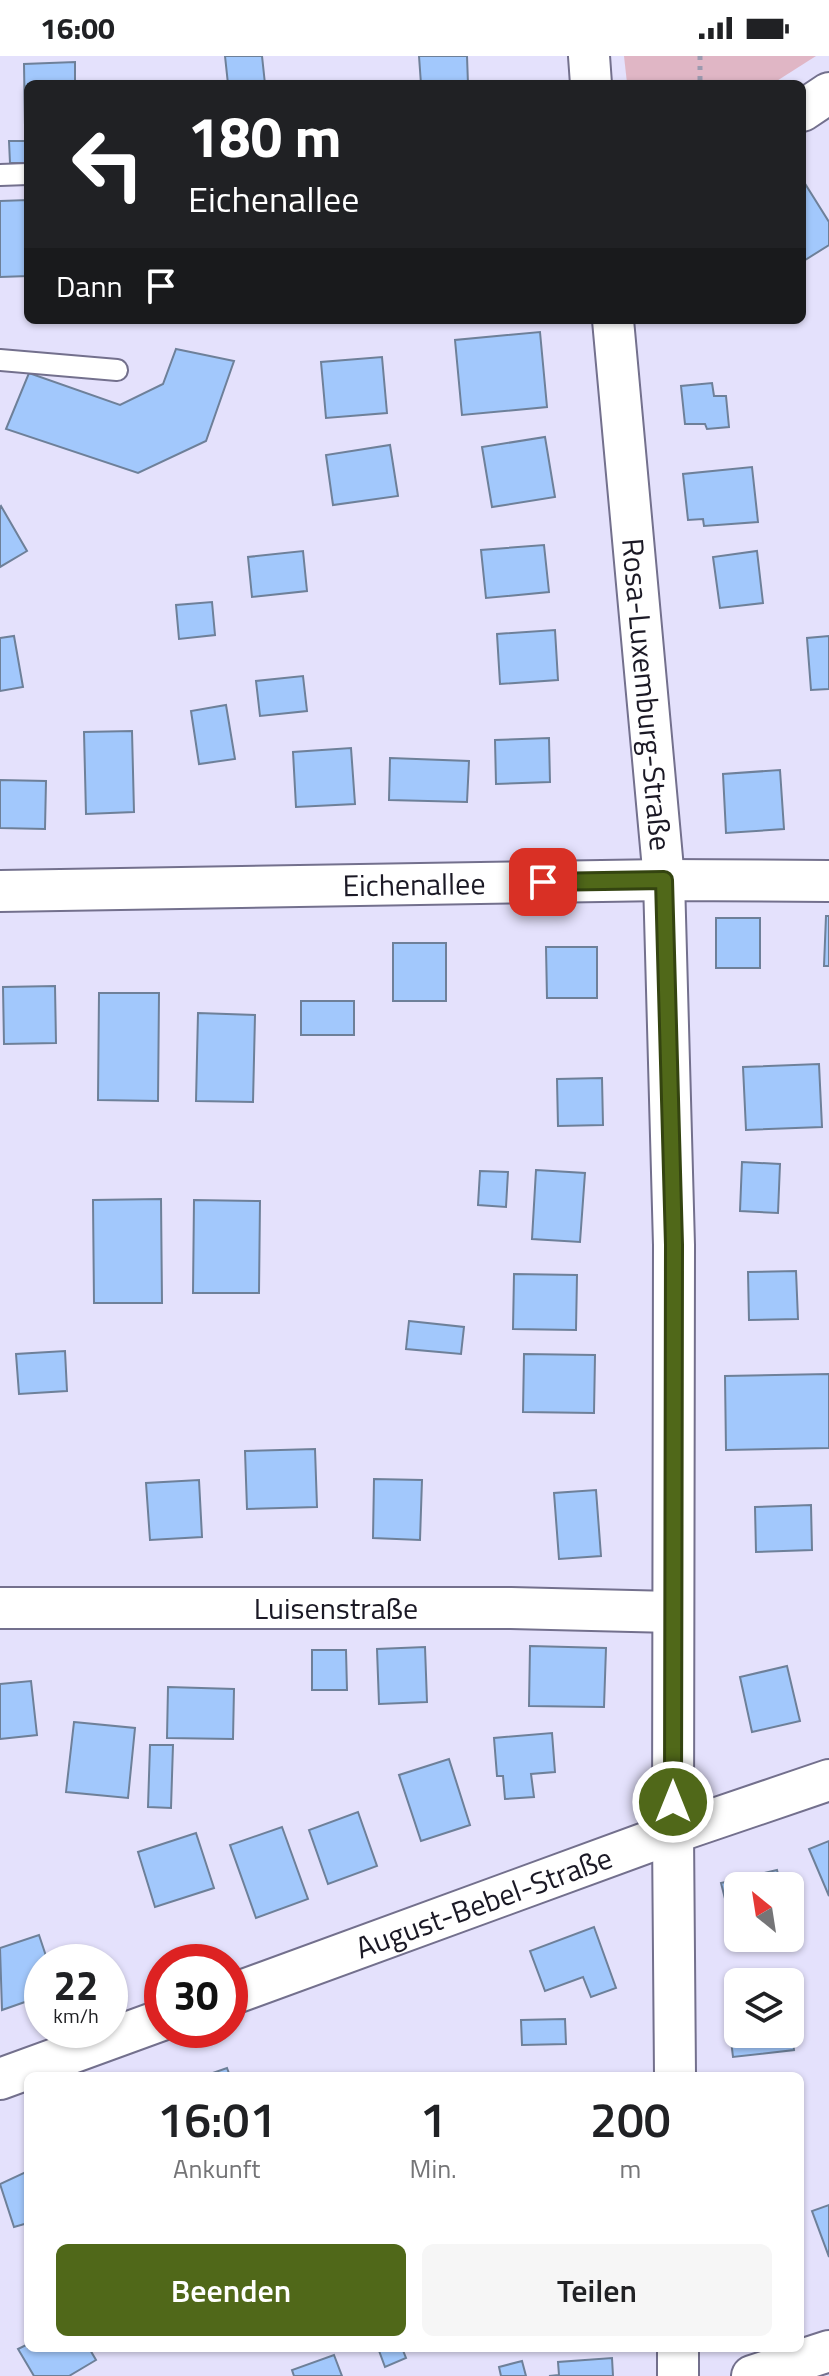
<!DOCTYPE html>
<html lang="de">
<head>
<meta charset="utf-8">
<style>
  body { margin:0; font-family:"Titillium Web",sans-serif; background:#f6f6f6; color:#202124; height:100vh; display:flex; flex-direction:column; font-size:30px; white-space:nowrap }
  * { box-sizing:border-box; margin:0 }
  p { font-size:26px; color:#757577 }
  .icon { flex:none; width:44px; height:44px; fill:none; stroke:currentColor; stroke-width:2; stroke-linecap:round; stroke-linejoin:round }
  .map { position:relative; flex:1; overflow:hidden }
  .details { position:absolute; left:24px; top:2016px; width:780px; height:280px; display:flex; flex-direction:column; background:#fff; border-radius:12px; box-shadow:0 2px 6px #0004 }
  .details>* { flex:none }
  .top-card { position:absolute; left:24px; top:24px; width:782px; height:244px; border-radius:12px; box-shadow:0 2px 6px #0004; background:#202124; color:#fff; overflow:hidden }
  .needle { width:52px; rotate:330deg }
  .controls { position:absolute; left:724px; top:1816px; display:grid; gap:16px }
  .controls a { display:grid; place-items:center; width:80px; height:80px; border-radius:12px; background:#fff; box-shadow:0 2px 6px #0004; font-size:40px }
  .speed { position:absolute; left:24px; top:1888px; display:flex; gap:16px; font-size:40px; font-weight:700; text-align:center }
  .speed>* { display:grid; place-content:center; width:104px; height:104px; border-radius:50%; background:#fff; box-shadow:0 2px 6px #0004; line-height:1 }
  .speed small { font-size:20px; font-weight:400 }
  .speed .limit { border:12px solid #d22; background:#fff; color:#111 }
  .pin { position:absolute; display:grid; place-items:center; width:68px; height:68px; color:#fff; margin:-34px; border-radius:16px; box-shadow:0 4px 12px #0006 }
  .me { position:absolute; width:88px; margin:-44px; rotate:0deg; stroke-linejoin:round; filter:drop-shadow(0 0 6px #0008) }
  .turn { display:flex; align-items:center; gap:28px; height:168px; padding:0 32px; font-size:36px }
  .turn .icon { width:104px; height:104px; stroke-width:2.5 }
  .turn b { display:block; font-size:56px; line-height:68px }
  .then { display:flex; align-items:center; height:76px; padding:0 32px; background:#0003; gap:16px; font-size:30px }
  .eta { display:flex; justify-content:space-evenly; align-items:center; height:136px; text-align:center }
  .eta b { font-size:48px; font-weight:600; line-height:56px }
  .button { display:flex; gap:16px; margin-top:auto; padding:16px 32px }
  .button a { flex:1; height:92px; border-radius:12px; background:#506819; color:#fff; font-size:32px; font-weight:600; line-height:92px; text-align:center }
  .button a+a { background:#f6f6f6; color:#202124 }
  .status { display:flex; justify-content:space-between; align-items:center; height:56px; padding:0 40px; background:#fff; direction:ltr }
  .status svg { height:22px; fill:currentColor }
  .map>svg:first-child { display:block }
  .green { fill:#e0b6c5 }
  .building { fill:#a2c8fc; stroke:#6e8099; stroke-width:2 }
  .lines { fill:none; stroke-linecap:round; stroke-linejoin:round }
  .lane-casing { stroke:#73708d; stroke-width:24 }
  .street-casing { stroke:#73708d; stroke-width:44 }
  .path { stroke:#9c9aaf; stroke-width:5; stroke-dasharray:4 6; stroke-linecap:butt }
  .lane { stroke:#fff; stroke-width:20 }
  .street { stroke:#fff; stroke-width:40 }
  .route-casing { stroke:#344410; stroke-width:20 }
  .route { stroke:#506819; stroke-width:14 }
  .labels { text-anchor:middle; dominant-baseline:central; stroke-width:8; stroke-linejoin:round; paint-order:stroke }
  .street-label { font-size:30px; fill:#1b1925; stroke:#e4e1fc }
</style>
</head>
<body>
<div class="status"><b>16:00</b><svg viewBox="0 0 49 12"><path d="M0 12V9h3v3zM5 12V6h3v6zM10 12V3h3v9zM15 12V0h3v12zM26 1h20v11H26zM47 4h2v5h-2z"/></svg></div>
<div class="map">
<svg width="829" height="2320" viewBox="0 0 829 2320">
  <rect width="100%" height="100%" fill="#e4e1fc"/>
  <path class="green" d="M624 0H816L772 28 627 27Z"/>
  <g class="building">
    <path d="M225 0H262L265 28H228Z"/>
    <path d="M419 0H467L468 28H421Z"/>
    <path d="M75 6V25H94V28H28V69L25 70 24 8Z"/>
    <path d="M9 85H28V107H10Z"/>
    <path d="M804 126 829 166V189L802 206V128Z"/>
    <path d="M28 144V220L0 221V145Z"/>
    <path d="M540 276 547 351 462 359 455 284Z"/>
    <path d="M176 293 234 305 206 385 138 417 6 373 29 317 120 349 163 328Z"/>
    <path d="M382 301 387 357 326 362 321 306Z"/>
    <path d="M712 327 714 340H726L729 371 707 373 705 368H685L681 330Z"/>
    <path d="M545 381 555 441 492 451 482 391Z"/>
    <path d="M390 389 398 440 333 449 326 399Z"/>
    <path d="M752 411 758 466 704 470 703 463 688 464 683 418Z"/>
    <path d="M1 450 27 495 0 511V451Z"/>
    <path d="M544 489 549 536 486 542 481 494Z"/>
    <path d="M303 495 307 535 252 541 248 501Z"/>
    <path d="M757 495 763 547 720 552 713 501Z"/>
    <path d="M212 546 215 579 179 583 176 549Z"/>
    <path d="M555 574 558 624 500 628 497 578Z"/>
    <path d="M14 580 23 631 0 635V582Z"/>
    <path d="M829 580V633L811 634 807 582Z"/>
    <path d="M303 620 307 655 260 660 256 625Z"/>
    <path d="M226 649 235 703 199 708 191 655Z"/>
    <path d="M132 675 134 756 86 758 84 676Z"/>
    <path d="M549 682 550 726 496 728 495 684Z"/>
    <path d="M351 692 355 748 296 751 293 696Z"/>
    <path d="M390 702 469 705 467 746 389 744Z"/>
    <path d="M780 714 784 773 726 777 723 718Z"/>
    <path d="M0 724 46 725 45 773 0 772Z"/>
    <path d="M826 860H829V910H824Z"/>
    <rect x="716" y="862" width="44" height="50"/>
    <rect x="393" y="887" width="53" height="58"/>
    <path d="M546 891H597V942H547Z"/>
    <path d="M55 930 56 987 4 988 3 931Z"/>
    <path d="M99 937H159L158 1045 98 1044Z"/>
    <rect x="301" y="945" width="53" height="34"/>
    <path d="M198 957 255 959 253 1046 196 1045Z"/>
    <path d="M819 1008 822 1071 746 1074 743 1011Z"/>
    <path d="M602 1022 603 1069 558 1070 557 1023Z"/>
    <path d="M742 1106 780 1108 778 1157 740 1155Z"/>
    <path d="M536 1114 585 1117 580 1186 532 1183Z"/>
    <path d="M480 1115 508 1116 506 1151 478 1149Z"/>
    <path d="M161 1143 162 1247H94L93 1144Z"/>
    <path d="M194 1144 260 1145 259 1237H193Z"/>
    <path d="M796 1215 798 1263 749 1264 748 1216Z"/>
    <path d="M514 1218 577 1219 576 1274 513 1273Z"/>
    <path d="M409 1265 464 1271 461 1298 406 1293Z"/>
    <path d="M65 1295 67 1335 19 1338 16 1298Z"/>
    <path d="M524 1298 595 1299 594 1357 523 1356Z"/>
    <path d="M829 1318V1392L726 1394 725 1320Z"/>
    <path d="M315 1393 317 1451 247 1453 245 1395Z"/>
    <path d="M374 1423 422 1424 420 1484 373 1482Z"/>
    <path d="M199 1424 202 1481 150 1484 146 1427Z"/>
    <path d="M596 1434 601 1500 559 1503 554 1437Z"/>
    <path d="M811 1449 812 1494 756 1496 755 1451Z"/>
    <path d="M530 1590 606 1592 604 1651 529 1650Z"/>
    <path d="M425 1591 427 1646 379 1648 377 1593Z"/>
    <path d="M312 1594H346L347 1634H312Z"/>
    <path d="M787 1610 800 1665 752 1676 740 1621Z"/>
    <path d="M31 1625 37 1679 0 1683V1628Z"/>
    <path d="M168 1631 234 1633 233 1683 167 1682Z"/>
    <path d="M74 1666 135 1672 128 1742 66 1736Z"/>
    <path d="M552 1677 555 1716 531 1718 534 1741 505 1743 503 1720H497L494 1682Z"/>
    <path d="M150 1689H173L171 1752 148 1751Z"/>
    <path d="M449 1703 470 1769 421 1785 399 1719Z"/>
    <path d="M358 1756 377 1810 328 1828 309 1774Z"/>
    <path d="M282 1771 308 1843 256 1862 230 1789Z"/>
    <path d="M196 1777 214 1832 155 1851 138 1796Z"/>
    <path d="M829 1785V1840L809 1793Z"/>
    <path d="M777 1814 781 1830H738V1882H751L736 1886 721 1827Z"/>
    <path d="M594 1871 616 1932 591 1941 583 1921 545 1935 530 1895Z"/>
    <path d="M39 1879 48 1906H42V1940L2 1954 0 1892Z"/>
    <path d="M738 1940V1978H790V1961L794 1994 733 2001 726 1942Z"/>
    <path d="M565 1963 566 1988 522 1989 521 1964Z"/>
    <path d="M227 2012 230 2020H199L207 2019Z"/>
    <path d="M28 2115V2167L14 2171 0 2128Z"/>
    <path d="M829 2149V2201L812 2155Z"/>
    <path d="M28 2288V2292H89L96 2304 69 2320H34L18 2293Z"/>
    <path d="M378 2292H402L406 2302 385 2311Z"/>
    <path d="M334 2299 342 2320H294L292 2314Z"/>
    <path d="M612 2302 613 2320H549L559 2319 558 2306Z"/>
    <path d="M522 2305 526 2320H501L499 2311Z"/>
  </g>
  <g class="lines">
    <g class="lane-casing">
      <g id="lane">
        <path d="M0 119 28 118"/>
        <path d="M0 304 117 314"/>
      </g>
    </g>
    <g class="street-casing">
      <g id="street">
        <path d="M589 0 591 28"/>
        <path d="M802 55 829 37"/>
        <path id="s1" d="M613 264 664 824 674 1189 673 1777 675 2020"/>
        <path id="s2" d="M0 835 664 824 829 825"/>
        <path id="s3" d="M0 1552H511L672 1556"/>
        <path id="s4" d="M230 1939 673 1777 829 1724"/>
        <path d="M0 2023 162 1964"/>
        <path d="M678 2292V2320"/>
        <path d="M752 2320 829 2295"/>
      </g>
    </g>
    <path class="path" d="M700 0V28"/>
    <use href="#lane" class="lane"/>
    <use href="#street" class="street"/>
  </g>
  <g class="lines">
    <g class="route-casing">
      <path id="route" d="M543 826 664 824 674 1189 673 1746"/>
    </g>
    <use href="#route" class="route"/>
  </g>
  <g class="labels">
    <g class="street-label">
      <text stroke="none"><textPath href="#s1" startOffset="376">Rosa-Luxemburg-Straße</textPath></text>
      <text stroke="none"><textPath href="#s2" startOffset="414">Eichenallee</textPath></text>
      <text stroke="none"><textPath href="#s3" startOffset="336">Luisenstraße</textPath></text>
      <text stroke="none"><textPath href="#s4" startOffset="270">August-Bebel-Straße</textPath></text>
    </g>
  </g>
</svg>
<div class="controls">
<a><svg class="needle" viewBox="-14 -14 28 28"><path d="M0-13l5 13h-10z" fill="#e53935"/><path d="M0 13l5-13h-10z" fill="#757577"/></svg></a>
<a><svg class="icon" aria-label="layers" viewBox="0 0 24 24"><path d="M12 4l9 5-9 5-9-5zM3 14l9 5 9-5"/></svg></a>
</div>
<div class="speed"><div>22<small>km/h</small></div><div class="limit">30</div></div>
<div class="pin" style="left:543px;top:826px;background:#d93025"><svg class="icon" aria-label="arrive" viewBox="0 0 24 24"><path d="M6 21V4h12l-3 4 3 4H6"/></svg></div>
<svg class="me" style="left:673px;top:1746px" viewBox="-20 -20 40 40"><circle r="17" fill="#506819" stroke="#fff" stroke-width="3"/><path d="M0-11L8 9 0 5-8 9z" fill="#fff"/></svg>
<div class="top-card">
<div class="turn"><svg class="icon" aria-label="left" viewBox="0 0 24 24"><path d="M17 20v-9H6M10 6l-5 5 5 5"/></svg><div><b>180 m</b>Eichenallee</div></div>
<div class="then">Dann<svg class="icon" aria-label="arrive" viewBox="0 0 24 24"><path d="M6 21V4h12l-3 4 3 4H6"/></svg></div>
</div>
<section class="details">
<div class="eta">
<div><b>16:01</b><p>Ankunft</p></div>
<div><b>1</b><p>Min.</p></div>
<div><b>200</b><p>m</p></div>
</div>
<div class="button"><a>Beenden</a><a>Teilen</a></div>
</section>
</div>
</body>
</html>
